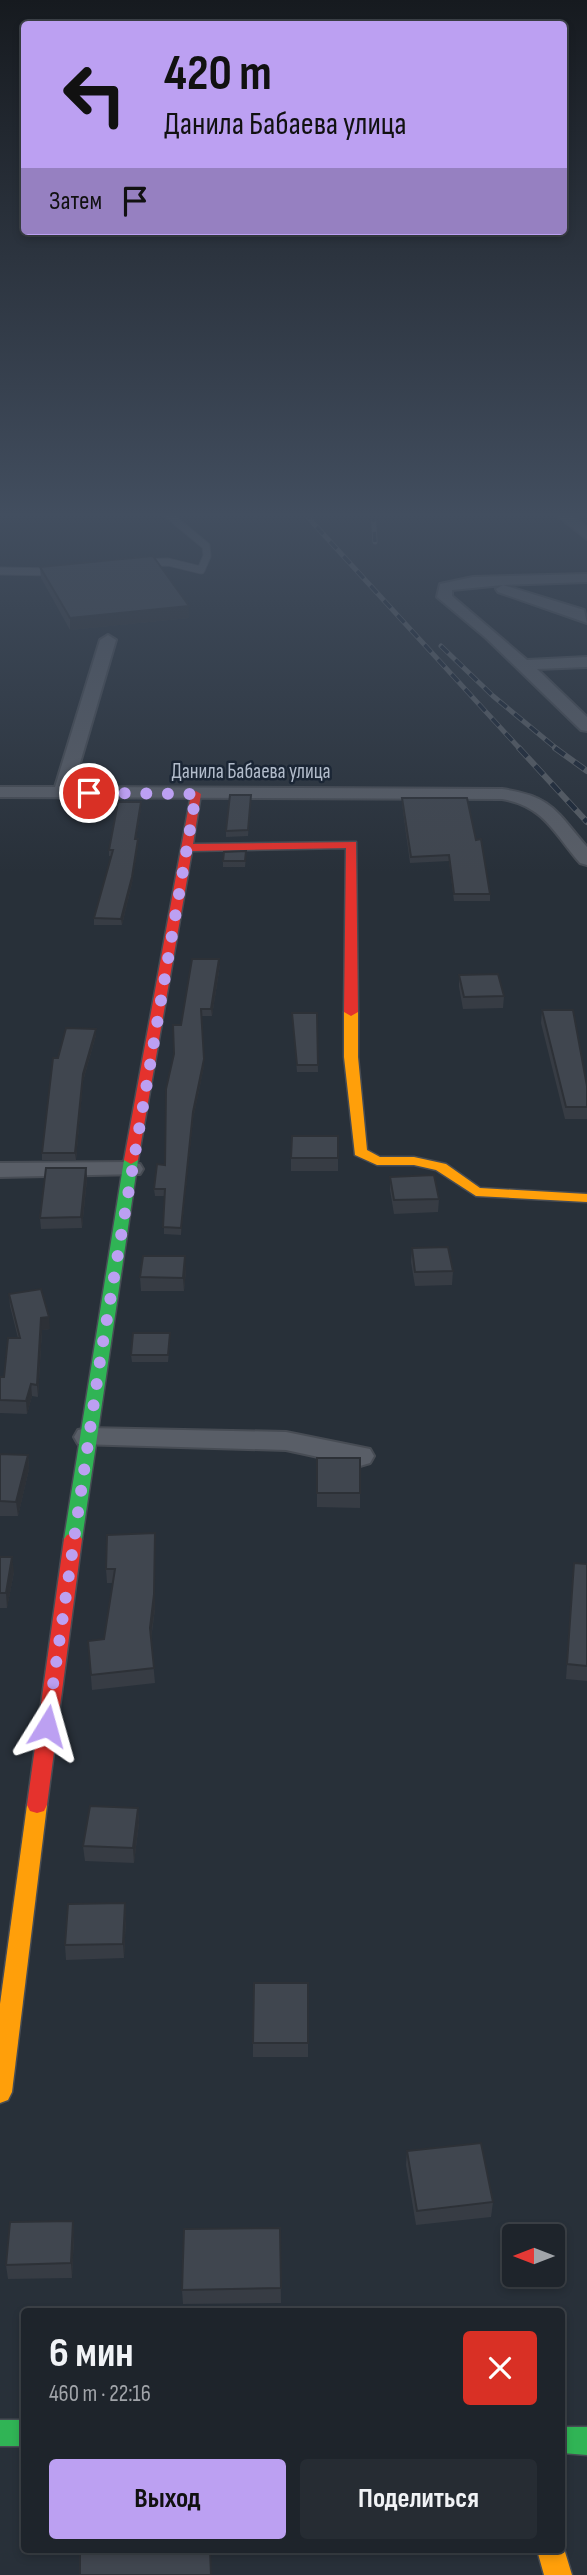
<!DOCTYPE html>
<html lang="ru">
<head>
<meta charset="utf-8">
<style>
  body { margin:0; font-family:"Sofia Sans Condensed",sans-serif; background:#262c33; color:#f1f3f6; height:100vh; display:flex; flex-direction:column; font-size:26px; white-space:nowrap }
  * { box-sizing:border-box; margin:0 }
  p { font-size:23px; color:#a1a4a9 }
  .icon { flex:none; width:38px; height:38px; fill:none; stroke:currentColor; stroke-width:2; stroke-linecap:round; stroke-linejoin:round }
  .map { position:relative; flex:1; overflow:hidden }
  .sheet { position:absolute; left:21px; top:2308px; width:544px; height:245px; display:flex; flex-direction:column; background:#1e242b; border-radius:7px; box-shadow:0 4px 10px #0003,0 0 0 2px #3c4147 }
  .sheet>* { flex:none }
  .top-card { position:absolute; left:21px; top:21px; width:546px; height:214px; border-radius:7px; box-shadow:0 4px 10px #0003,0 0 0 2px #3c4147; background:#bca0f2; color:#111; overflow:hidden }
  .needle { width:46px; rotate:270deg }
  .fabs { position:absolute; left:502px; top:2224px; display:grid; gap:14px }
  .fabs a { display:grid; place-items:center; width:63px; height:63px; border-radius:7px; background:#1e242b; box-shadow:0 4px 10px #0003,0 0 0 2px #3c4147; font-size:35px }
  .pin { position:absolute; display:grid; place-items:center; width:60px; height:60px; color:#fff; margin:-30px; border:4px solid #fff; border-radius:50%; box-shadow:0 2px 7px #0007 }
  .me { position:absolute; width:77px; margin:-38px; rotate:8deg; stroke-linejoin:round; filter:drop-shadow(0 0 5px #0008) }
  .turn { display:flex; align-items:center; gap:24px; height:147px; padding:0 28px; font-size:32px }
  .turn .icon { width:91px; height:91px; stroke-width:2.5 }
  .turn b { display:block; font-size:49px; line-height:60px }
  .then { display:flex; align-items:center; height:66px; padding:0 28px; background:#0003; gap:14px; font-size:26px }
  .round { display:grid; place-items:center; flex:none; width:74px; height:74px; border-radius:7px; background:#262c33 }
  .overview { display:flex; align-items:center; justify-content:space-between; height:119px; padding:0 28px }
  h1 { font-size:42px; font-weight:700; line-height:52px }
  .action { display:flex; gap:14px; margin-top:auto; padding:14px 28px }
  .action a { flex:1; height:80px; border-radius:7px; background:#bca0f2; color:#111; font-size:28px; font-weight:700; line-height:80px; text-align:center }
  .action a+a { background:#262c33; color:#f1f3f6 }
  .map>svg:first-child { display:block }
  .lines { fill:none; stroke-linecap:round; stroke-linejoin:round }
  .lane-casing { stroke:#474c54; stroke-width:9 }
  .street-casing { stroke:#474c54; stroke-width:4 }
  .fast-casing { stroke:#474c54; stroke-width:3 }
  .slow-casing { stroke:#474c54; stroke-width:3 }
  .jam-casing { stroke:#474c54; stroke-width:3 }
  .lane { stroke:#595e67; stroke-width:7 }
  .street { fill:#595e67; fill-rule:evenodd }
  .fast { fill:#30b455; fill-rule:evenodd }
  .slow { fill:#ff9f0a; fill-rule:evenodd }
  .jam { fill:#e5322d; fill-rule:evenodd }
  .rail-far1-casing { stroke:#575d64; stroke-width:5 }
  .rail-casing { stroke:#575d64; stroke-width:6 }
  .rail-far1 { stroke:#1b2635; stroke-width:3.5; stroke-dasharray:10; stroke-linecap:butt }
  .rail { stroke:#1b2635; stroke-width:4.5; stroke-dasharray:12; stroke-linecap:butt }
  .wall { fill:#373c44 }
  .shaded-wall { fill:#2d3137 }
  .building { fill:#40464f; stroke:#2d3137; stroke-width:2 }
  .route { stroke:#bca0f2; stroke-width:12; stroke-dasharray:0 21.6 }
  .labels { text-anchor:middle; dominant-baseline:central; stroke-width:5; stroke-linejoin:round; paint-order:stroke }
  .far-street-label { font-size:21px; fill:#b2bccb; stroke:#1b2635 }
</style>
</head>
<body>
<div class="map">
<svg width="587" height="2575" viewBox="0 0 587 2575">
  <rect width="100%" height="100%" fill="#283039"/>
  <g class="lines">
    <g class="lane-casing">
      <g id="lane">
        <path d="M143 563 168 562 201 570 207 556 206 546 165 512"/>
        <path d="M0 571 55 572"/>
      </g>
    </g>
    <g class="street-casing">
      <g id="street">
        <path d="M553 512H569L587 528V539Z"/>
        <path d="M587 574V582L503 585 584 610 587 623 498 592 496 589 503 585 452 590V596L527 660 587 657V667L537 669 587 717V731L581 730 486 638 437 597 440 584 473 577Z"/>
        <path d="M108 635 116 640 73 787 502 789C552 796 556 811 587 847V865L580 863C554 833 544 806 502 799L0 797V787H55L100 640Z"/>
        <path d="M131 1162 140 1164 143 1169 140 1174 0 1177V1163Z"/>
        <path d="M88 1428 286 1432 370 1449 374 1456 370 1463 360 1466 286 1450 78 1444 74 1437 78 1430Z"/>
      </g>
    </g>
    <g class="fast-casing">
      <g id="fast">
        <path d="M131 1156 138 1160 82 1539 79 1543H67L64 1539 124 1160Z"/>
        <rect x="0" y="2420" width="24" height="26"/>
        <path d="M562 2427H587V2455L562 2453Z"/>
      </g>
    </g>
    <g class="slow-casing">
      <g id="slow">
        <path d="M351 1008 358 1012V1057L367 1150 380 1157H414L446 1164 480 1188 587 1194V1202L476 1196 436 1170 414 1165H377L355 1155 344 1057V1012Z"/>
        <path d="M37 1797 44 1799 47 1805 12 2092 8 2100 0 2103V2004L27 1805 30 1799Z"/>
        <path d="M562 2542 572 2575H544L537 2550H562Z"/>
      </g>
    </g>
    <g class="jam-casing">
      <g id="jam">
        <path d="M196 791 201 794 193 844 356 842 358 1012 351 1016 344 1012 346 848 192 851 138 1160 131 1164 124 1160 191 794Z"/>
        <path d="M73 1533 79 1535 82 1539 47 1805 44 1811 37 1813 30 1811 27 1805 64 1539 67 1535Z"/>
      </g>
    </g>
    <use href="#lane" class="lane"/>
    <use href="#street" class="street"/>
    <use href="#fast" class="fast"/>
    <use href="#slow" class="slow"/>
    <use href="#jam" class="jam"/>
    <g class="rail-far1-casing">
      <g id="rail-far1">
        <path d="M303 512 520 749"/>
        <path d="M373 512 375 542"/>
        <path d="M441 646 493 696 557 749"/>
      </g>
    </g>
    <g class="rail-casing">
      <g id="rail">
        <path d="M519 748 587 822"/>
        <path d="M555 748 587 771"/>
      </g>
    </g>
    <use href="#rail-far1" class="rail-far1"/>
    <use href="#rail" class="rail"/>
  </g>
  <g class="wall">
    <path d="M40 567 189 618 70 630 41 578Z"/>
    <path d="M251 795 248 836 226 837V831Z"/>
    <path d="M402 798 476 840 490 894V901H454L449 861 410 863 402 804Z"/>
    <path d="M141 808 136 839 138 845 132 883 122 925H94V918L111 856H109V850Z"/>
    <path d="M246 857 245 867H223V861Z"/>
    <path d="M220 965 212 1016H202L204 1066 193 1119 181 1235 164 1234V1196H155L154 1189 165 1165 181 1025Z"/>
    <path d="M459 975 504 996 503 1008 463 1009 459 987Z"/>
    <path d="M542 1010 587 1086V1119H565L541 1023Z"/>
    <path d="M292 1013H317L318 1072H297Z"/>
    <path d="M96 1029V1035L83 1081 76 1160H42V1153L58 1058Z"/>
    <path d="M338 1136V1171H291V1158Z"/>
    <path d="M86 1168 87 1179 82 1228 41 1229 40 1218Z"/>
    <path d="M390 1177 439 1199 438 1212 394 1214 390 1190Z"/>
    <path d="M412 1248 453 1271 452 1285 415 1286 411 1262Z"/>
    <path d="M186 1270 184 1291H141L140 1277Z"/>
    <path d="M9 1294 50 1329 42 1330 38 1397 32 1396 27 1414 0 1413V1377H4L18 1338 10 1306Z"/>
    <path d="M170 1340 168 1362H132L131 1355Z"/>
    <path d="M0 1454 28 1455 29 1469 18 1516H0Z"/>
    <path d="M317 1458H360V1508L317 1507Z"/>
    <path d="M155 1533V1609L151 1639 155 1683 92 1690 88 1641 104 1639 113 1583H107L106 1569Z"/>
    <path d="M0 1557 14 1572 7 1608H0Z"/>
    <path d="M574 1563 587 1564V1681L566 1679Z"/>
    <path d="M138 1808 139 1823 134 1863 85 1861 83 1846Z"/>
    <path d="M125 1903 126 1918 124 1958 66 1960 65 1945Z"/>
    <path d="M308 1983V2057H253V2043Z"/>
    <path d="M407 2151 493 2202 491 2217 416 2225 406 2165Z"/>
    <path d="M73 2221 74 2235 72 2278 8 2279 6 2265Z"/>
    <path d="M280 2228 281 2303 183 2304 182 2290Z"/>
  </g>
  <g class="shaded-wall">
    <path d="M189 606V618L70 630V618Z"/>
    <path d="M141 802V808L135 845V839Z"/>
    <path d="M138 839V845L132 883 122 925 121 919Z"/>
    <path d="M219 959 220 965 212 1016 211 1009Z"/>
    <path d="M96 1029V1035L83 1081 76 1160 75 1153 83 1074Z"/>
    <path d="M204 1059V1066L193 1119 181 1235V1228L193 1112Z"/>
    <path d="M86 1168 87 1179 82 1228 81 1217Z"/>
    <path d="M185 1256 186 1270 184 1291 183 1278Z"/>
    <path d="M49 1317 50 1329 42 1330 38 1397 37 1385 41 1318Z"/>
    <path d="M31 1384 32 1396 27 1414 26 1401Z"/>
    <path d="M28 1455 29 1469 18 1516 16 1502Z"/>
    <path d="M155 1533V1609L150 1642V1628Z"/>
    <path d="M12 1557 14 1572 7 1608 6 1593Z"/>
    <path d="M138 1808 139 1823 134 1863 133 1848Z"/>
    <path d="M125 1903 126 1918 124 1958 123 1944Z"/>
    <path d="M73 2221 74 2235 72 2278 71 2263Z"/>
  </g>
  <g class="building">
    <path d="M153 556 189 606 70 618 40 567Z"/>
    <path d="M230 795H251L248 830 226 831Z"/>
    <path d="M402 798H467L476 840 481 839 490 894H454L449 855 411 857Z"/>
    <path d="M118 802H141L135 839H138L132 877 121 919 94 918 113 850H109Z"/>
    <path d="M246 851 245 861H223L224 852Z"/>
    <path d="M192 959H219L211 1009H201L204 1059 193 1112 181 1228 163 1227 165 1189H154L157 1164 165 1165 166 1089 174 1054 173 1025H181Z"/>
    <path d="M498 974 504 996 464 997 459 975Z"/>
    <path d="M542 1010H573L587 1086V1107H566Z"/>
    <path d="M292 1013H317L318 1065H297Z"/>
    <path d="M66 1028 96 1029 83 1074 75 1153H42L53 1058H58Z"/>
    <path d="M292 1136H338V1158H291Z"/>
    <path d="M46 1168H86L81 1217 40 1218Z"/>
    <path d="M434 1175 439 1199 394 1200 390 1177Z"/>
    <path d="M448 1247 453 1271 415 1272 412 1248Z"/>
    <path d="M143 1256H185L183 1278 140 1277Z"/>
    <path d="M41 1289 49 1317 41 1318 37 1385 31 1384 26 1401 0 1400V1377H4L8 1338H20L9 1294Z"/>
    <path d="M133 1333H170L168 1355H131Z"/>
    <path d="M0 1454 28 1455 16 1502 0 1501Z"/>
    <rect x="317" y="1458" width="43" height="35"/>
    <path d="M155 1533 154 1594 150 1628 154 1668 91 1675 88 1641 104 1639 115 1569H106L107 1535Z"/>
    <path d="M0 1557H12L6 1593H0Z"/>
    <path d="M574 1563 587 1564V1666L567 1664Z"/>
    <path d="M90 1806 138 1808 133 1848 83 1846Z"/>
    <path d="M125 1903 123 1944 65 1945 68 1904Z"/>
    <path d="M254 1983H308V2043H253Z"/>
    <path d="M481 2143 493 2202 417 2211 407 2151Z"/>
    <path d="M73 2221 71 2263 6 2265 10 2222Z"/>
    <path d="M280 2228 281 2288 182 2290 184 2229Z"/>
    <path d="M80 2550H210L211 2575H80Z"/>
  </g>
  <linearGradient id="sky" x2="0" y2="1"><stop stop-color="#161a1f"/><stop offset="0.59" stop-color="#424e5f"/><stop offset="1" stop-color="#424e5f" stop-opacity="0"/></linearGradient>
  <rect width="587" height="873" fill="url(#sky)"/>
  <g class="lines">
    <path class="route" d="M47 1726 101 1354 196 794 89 793"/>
  </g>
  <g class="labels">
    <g class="far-street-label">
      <text x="251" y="771">Данила Бабаева улица</text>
    </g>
  </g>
</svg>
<div class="fabs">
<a><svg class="needle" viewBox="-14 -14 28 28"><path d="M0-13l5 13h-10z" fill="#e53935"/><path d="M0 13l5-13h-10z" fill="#a1a4a9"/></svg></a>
</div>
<div class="pin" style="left:89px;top:793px;background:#d93025"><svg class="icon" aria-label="arrive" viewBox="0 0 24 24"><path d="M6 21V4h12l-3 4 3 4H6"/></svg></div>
<svg class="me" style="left:47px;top:1726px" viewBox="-20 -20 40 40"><path d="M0-17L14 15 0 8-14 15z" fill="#bca0f2" stroke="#fff" stroke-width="4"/></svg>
<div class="top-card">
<div class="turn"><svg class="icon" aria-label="left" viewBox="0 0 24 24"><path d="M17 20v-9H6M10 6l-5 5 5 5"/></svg><div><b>420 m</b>Данила Бабаева улица</div></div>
<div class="then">Затем<svg class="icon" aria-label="arrive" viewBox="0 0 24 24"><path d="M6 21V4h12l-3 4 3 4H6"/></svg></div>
</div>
<section class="sheet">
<div class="overview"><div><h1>6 мин</h1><p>460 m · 22:16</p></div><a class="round" style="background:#d93025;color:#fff"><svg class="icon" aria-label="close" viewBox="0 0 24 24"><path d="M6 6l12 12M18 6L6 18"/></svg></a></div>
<div class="action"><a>Выход</a><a>Поделиться</a></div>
</section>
</div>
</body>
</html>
